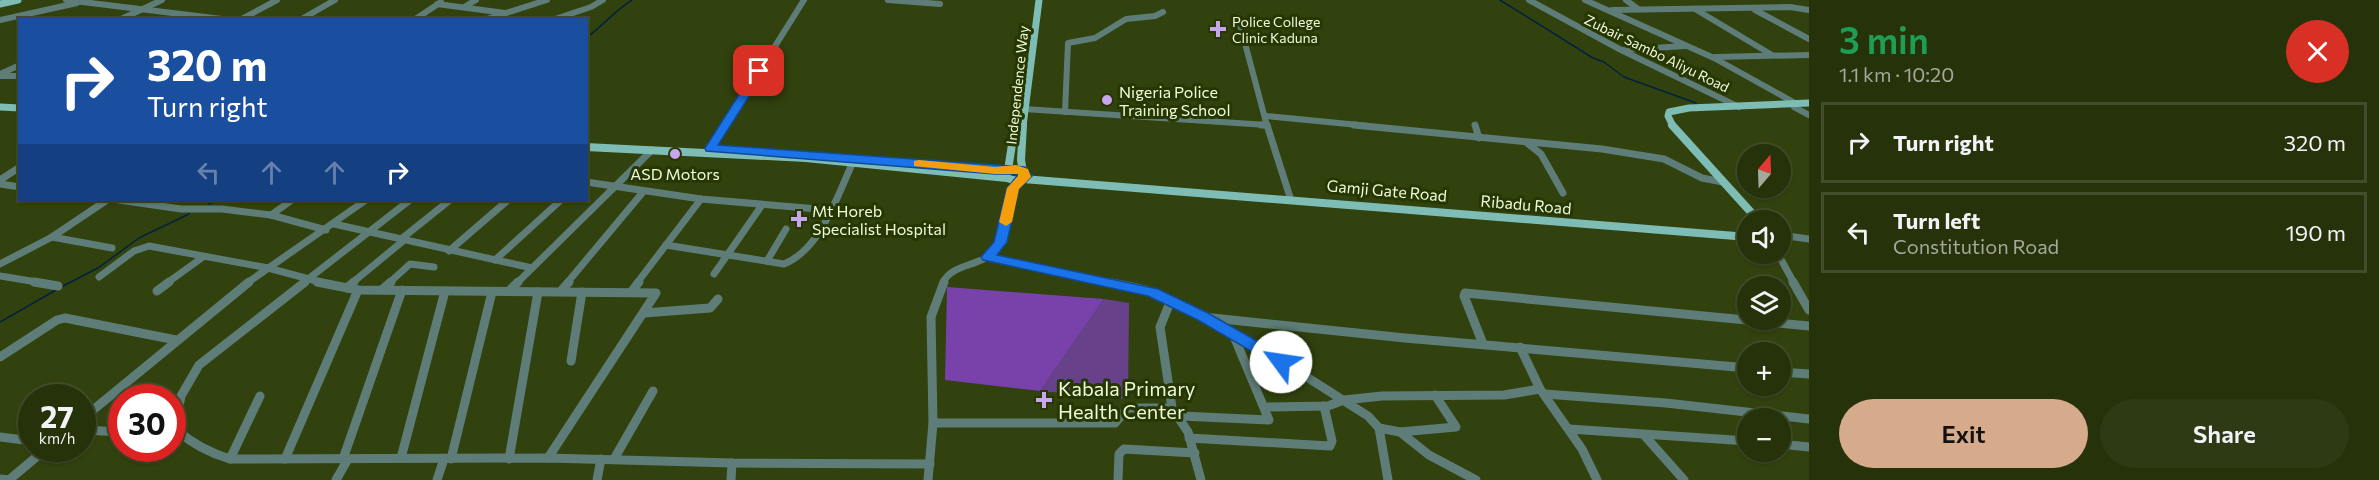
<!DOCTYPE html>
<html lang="en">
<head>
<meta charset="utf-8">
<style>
  body { margin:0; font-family:Commissioner,sans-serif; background:#2d3a13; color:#f1f3f6; height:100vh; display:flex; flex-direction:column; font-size:22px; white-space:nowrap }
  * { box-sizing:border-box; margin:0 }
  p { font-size:20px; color:#a3aa9c }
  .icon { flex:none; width:33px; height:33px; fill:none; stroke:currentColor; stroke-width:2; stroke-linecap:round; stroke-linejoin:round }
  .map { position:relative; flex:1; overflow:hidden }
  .drawer { display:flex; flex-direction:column; background:#25320a; width:570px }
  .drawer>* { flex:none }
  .guide { position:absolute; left:18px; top:18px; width:570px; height:183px; border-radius:0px; box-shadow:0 2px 4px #0004,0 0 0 2px #424d2b; background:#1a4fa0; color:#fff; overflow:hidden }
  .needle { width:39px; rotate:19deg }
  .buttons { position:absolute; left:1737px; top:144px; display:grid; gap:12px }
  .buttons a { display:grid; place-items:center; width:54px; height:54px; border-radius:50%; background:#25320a; box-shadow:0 2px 4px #0004,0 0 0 2px #424d2b; font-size:30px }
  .speed { position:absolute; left:18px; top:384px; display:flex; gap:12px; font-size:30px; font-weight:700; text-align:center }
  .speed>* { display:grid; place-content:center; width:78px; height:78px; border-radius:50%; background:#25320a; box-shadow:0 2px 4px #0004,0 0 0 2px #424d2b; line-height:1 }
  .speed small { font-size:15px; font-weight:400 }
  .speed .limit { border:9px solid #d22; background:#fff; color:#111 }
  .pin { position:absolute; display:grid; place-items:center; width:51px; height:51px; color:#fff; margin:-26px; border-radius:12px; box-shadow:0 3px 9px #0006 }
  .me { position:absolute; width:66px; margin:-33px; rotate:301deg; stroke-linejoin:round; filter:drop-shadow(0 0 4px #0008) }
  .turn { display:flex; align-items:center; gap:21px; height:126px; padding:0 30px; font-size:27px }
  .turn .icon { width:78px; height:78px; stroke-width:2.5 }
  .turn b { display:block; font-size:42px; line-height:51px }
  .lanes { display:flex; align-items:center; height:57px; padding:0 30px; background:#0003; justify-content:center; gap:30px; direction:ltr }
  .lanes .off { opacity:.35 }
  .round { display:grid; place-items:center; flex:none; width:63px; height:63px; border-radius:32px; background:#2d3a13 }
  .overview { display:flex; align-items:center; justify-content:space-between; height:102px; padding:0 30px }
  h1 { font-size:36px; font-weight:600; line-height:45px; color:#1e9e55 }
  .action { display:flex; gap:12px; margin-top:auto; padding:12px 30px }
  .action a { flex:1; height:69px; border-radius:36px; background:#d6ab8b; color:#111; font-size:24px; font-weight:600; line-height:69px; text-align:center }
  .action a+a { background:#2d3a13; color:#f1f3f6 }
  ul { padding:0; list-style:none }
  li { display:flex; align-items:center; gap:18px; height:81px; margin:0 12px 9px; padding:0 18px; border:3px solid #424d2b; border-radius:0px }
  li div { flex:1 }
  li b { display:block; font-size:22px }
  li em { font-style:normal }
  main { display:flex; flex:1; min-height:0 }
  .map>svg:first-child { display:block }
  .green { fill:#67428b }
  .forest { fill:#7941aa }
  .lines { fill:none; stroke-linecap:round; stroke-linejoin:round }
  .stream { stroke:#00223e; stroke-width:1.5 }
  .minor-far2 { stroke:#5f7d78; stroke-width:6 }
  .minor-far1 { stroke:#5f7d78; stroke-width:7 }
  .minor { stroke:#5f7d78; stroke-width:9 }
  .major-far1 { stroke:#7ebdb5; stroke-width:7 }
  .major { stroke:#7ebdb5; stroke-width:8 }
  .route { fill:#1a73e8; stroke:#114b97; stroke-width:1.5 }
  .slow { fill:#f59e0b }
  .poi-dot { fill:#c8a6ef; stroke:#273701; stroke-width:2 }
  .labels { text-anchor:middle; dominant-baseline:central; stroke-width:6; stroke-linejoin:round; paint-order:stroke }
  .far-poi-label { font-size:14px; fill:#eefade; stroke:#273701; text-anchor:start }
  .far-street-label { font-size:14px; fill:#eefade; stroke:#273701 }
  .poi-label { font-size:16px; fill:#eefade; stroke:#273701; text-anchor:start }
  .street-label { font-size:16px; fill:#eefade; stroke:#273701 }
  .near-poi-label { font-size:20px; fill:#eefade; stroke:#273701; text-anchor:start }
</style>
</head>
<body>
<main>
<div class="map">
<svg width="1809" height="480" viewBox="0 0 1809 480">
  <rect width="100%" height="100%" fill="#31420e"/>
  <path class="green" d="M1104 299 1129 303 1128 399 1040 391Z"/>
  <path class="forest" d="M947 287 1104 299 1040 391 945 380Z"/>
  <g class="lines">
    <g class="stream">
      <path d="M1500 0 1593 58 1604 62 1624 77 1696 103"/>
      <path d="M586 38C603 26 614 11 632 0"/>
      <path d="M209 204 219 200"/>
      <path d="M63 286 98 268 139 238 189 214"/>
      <path d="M0 322 56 290"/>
    </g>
    <g class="minor-far2">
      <path d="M66 0 230 20"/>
      <path d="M888 0 940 4"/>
      <path d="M1529 0 1621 50 1739 107"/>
      <path d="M1585 0 1714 58 1795 103"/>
      <path d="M1626 0 1638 9"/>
      <path d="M437 4 505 13"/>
      <path d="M464 7 476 0"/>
      <path d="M1695 9 1772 55"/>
      <path d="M1612 10 1790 7 1809 10"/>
      <path d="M1755 10 1809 39"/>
      <path d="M1238 17 1267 126"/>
      <path d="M0 20 77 3"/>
      <path d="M119 20 162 0"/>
      <path d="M240 20 277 0"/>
      <path d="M300 20 335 0"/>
      <path d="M414 20 441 2"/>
      <path d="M484 20 547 0"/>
      <path d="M552 20 591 7 603 0"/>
      <path d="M1622 50 1685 46"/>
      <path d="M1715 57 1809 55"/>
      <path d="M0 74 20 65"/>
      <path d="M0 76H20"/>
      <path d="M1794 107 1809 115"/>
      <path d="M1024 109 1267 125"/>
      <path d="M1065 112 1068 43 1095 38 1126 19 1155 16 1163 12"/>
      <path d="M1266 116 1369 126"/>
      <path d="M725 126 804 0"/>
    </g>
    <g class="minor-far1">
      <path d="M1261 125H1267"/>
      <path d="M1267 125 1290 197"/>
      <path d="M1354 125 1602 149 1664 159 1702 178 1723 182"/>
      <path d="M1475 125 1479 138"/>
      <path d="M1527 143 1541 154 1563 193"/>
      <path d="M711 148 726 125"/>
      <path d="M0 180 20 167"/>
      <path d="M586 182 701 199 830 210"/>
      <path d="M0 184 20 187"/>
      <path d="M119 200 181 209H222L271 215 326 230"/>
      <path d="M271 215 292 200"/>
      <path d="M334 224 532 268"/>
      <path d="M1780 235 1809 239"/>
      <path d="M52 237 112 248"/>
      <path d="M400 240 450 200"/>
      <path d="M666 245 784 264C821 249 837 196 853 162"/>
      <path d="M449 251 508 200"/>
      <path d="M1778 254 1794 283"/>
      <path d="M988 257 1112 283"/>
      <path d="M495 260 561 200"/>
      <path d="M767 261 786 229"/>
      <path d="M0 264 52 237 107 200"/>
      <path d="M714 274 762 205"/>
      <path d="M0 276 43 283"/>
      <path d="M99 277 134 251 149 246 268 268 324 283"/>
      <path d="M167 283 203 257"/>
      <path d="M247 283 366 200"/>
      <path d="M303 283 410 200"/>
      <path d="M352 283 403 241"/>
      <path d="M389 283 410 264 434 267"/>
      <path d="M517 283 652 150"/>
      <path d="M567 283 643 192"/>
      <path d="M637 283 701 199"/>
      <path d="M943 283C951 263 983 267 996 249 1011 228 1002 200 1020 180"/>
    </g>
    <g class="minor">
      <path d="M34 282 58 286"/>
      <path d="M305 282 199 365 181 396 178 411V431C194 445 210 453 230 459L548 458 732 463 930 464"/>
      <path d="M317 282 358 290 656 293 548 458"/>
      <path d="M1105 282C1121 285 1139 287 1154 293 1230 324 1299 373 1368 416L1379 428 1388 480"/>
      <path d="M1793 282 1809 310"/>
      <path d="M347 288 354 282"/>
      <path d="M383 289 391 282"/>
      <path d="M157 291 169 282"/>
      <path d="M509 291 518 282"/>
      <path d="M561 291 569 282"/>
      <path d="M631 292 639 282"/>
      <path d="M1171 300 1160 327 1172 408 1188 432 1201 480"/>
      <path d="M644 313 710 308 718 299"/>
      <path d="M1203 317 1405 338 1748 368"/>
      <path d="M1483 344 1464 296 1465 293 1809 326"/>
      <path d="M1520 347 1540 389 1582 449 1597 480"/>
      <path d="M0 357 57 320 65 318 176 340"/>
      <path d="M571 361 582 292"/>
      <path d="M1780 372 1809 374"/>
      <path d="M1545 394 1666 403 1809 419"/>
      <path d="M1265 407 1328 406 1344 400 1382 396 1504 395 1540 389"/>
      <path d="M1181 416 1269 420 1233 334"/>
      <path d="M82 419 249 282"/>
      <path d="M933 423H1115L1128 408H1172"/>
      <path d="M1379 428 1400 432 1429 455 1476 480"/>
      <path d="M1569 429 1748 441"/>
      <path d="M82 430 122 432"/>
      <path d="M1400 432 1456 427 1435 395"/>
      <path d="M1644 435 1684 480"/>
      <path d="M0 437 32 441"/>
      <path d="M1189 438 1330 446 1332 441 1324 406"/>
      <path d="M1780 444 1809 447"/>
      <path d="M401 458 445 291"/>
      <path d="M230 459 260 396"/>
      <path d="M285 459 358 290"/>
      <path d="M343 459 402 290"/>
      <path d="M451 459 492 292"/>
      <path d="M509 459 538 292"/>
      <path d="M614 459 653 391"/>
      <path d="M0 479 9 480"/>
      <path d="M9 480 47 448"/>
      <path d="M336 480 348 459"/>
      <path d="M437 480 444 459"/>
      <path d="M597 480 601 459"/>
      <path d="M731 480 732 463"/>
      <path d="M928 480 933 423 931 317 944 282"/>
      <path d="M1118 480 1119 454 1124 449 1195 453"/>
    </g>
    <g class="major-far1">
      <path d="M0 4 18 0"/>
      <path d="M0 107 20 108"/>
      <path d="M1015 126 1019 100"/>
      <path d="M1023 126 1039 0"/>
      <path d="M1673 126 1668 116 1669 112 1689 108 1809 103"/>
    </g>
    <g class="major">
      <path d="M1672 125 1758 220"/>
      <path d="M586 147 806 158 1007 178"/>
      <path d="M988 170H1007"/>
      <path d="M1008 170 1015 125"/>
      <path d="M1008 170H1020L1025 176C1018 182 1010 181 1004 175Z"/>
      <path d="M1023 172 1021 160 1023 125"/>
      <path d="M1023 179 1748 237"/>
    </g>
  </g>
  <path class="route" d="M759 68 765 71 718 145 1025 167 1032 176 1019 189 1007 242 997 255 1158 289 1208 313 1286 358 1289 362 1286 365H1275L1198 320 1148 296 983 260 981 257 994 242 1007 188 1018 175 1017 174H995L706 151 705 148 754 71Z"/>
  <path class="slow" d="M919 160 995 167 1016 165 1028 169 1031 177 1019 189 1012 222 1006 226 999 222 1007 188 1018 176V174H995L914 166V161Z"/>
  <g class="poi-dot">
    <path d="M1215 20h6v6h6v6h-6v6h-6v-6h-6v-6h6z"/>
    <circle cx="1107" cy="100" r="6"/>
    <circle cx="675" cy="154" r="6"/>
    <path d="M796 210h6v6h6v6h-6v6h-6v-6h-6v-6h6z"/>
    <path d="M1041 391h6v6h6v6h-6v6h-6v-6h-6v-6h6z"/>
  </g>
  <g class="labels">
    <g class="far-poi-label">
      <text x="1232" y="21">Police College<tspan x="1232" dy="16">Clinic Kaduna</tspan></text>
    </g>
    <g class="far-street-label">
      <text transform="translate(1657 53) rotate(26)">Zubair Sambo Aliyu Road</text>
      <text transform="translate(1017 85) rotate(-84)">Independence Way</text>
    </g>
    <g class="poi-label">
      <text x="1119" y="91">Nigeria Police<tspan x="1119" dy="18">Training School</tspan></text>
      <text x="675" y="173" text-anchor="middle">ASD Motors</text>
      <text x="812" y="210">Mt Horeb<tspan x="812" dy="18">Specialist Hospital</tspan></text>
    </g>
    <g class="street-label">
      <text transform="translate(1387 190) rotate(5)">Gamji Gate Road</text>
      <text transform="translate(1526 204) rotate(5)">Ribadu Road</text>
    </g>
    <g class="near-poi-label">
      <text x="1058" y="388">Kabala Primary<tspan x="1058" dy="23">Health Center</tspan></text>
    </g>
  </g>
</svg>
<div class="buttons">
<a><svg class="needle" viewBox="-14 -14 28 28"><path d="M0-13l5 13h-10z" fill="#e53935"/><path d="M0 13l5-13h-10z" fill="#a3aa9c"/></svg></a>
<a><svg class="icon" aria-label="sound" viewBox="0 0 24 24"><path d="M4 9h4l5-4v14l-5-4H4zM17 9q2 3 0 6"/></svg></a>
<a><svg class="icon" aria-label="layers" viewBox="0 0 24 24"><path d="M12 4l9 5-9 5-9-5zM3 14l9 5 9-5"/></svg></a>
<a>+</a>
<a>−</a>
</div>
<div class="speed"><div>27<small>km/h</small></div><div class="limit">30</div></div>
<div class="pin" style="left:759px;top:71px;background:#d93025"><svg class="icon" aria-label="arrive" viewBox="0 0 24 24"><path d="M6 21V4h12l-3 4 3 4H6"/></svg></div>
<svg class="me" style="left:1281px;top:362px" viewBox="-20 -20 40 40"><circle r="19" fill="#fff"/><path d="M0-13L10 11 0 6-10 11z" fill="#1a73e8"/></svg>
<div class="guide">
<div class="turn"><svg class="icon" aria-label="right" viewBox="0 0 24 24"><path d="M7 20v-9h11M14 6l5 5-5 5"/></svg><div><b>320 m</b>Turn right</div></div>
<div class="lanes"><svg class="icon off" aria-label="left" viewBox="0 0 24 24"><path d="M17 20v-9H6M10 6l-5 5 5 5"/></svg><svg class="icon off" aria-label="ahead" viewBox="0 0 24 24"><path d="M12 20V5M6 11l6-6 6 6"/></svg><svg class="icon off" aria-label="ahead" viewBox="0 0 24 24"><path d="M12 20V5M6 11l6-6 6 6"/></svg><svg class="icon" aria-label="right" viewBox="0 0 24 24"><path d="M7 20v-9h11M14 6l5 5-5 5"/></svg></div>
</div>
</div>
<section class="drawer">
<div class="overview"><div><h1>3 min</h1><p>1.1 km · 10:20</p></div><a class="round" style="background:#d93025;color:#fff"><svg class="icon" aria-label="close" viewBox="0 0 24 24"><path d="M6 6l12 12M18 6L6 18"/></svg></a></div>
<ul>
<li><svg class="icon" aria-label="right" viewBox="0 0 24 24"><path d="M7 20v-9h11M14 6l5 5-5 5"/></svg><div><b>Turn right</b></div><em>320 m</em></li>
<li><svg class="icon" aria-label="left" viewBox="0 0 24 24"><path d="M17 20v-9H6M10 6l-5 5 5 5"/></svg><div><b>Turn left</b><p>Constitution Road</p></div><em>190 m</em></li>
</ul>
<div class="action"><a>Exit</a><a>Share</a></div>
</section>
</main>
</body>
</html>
